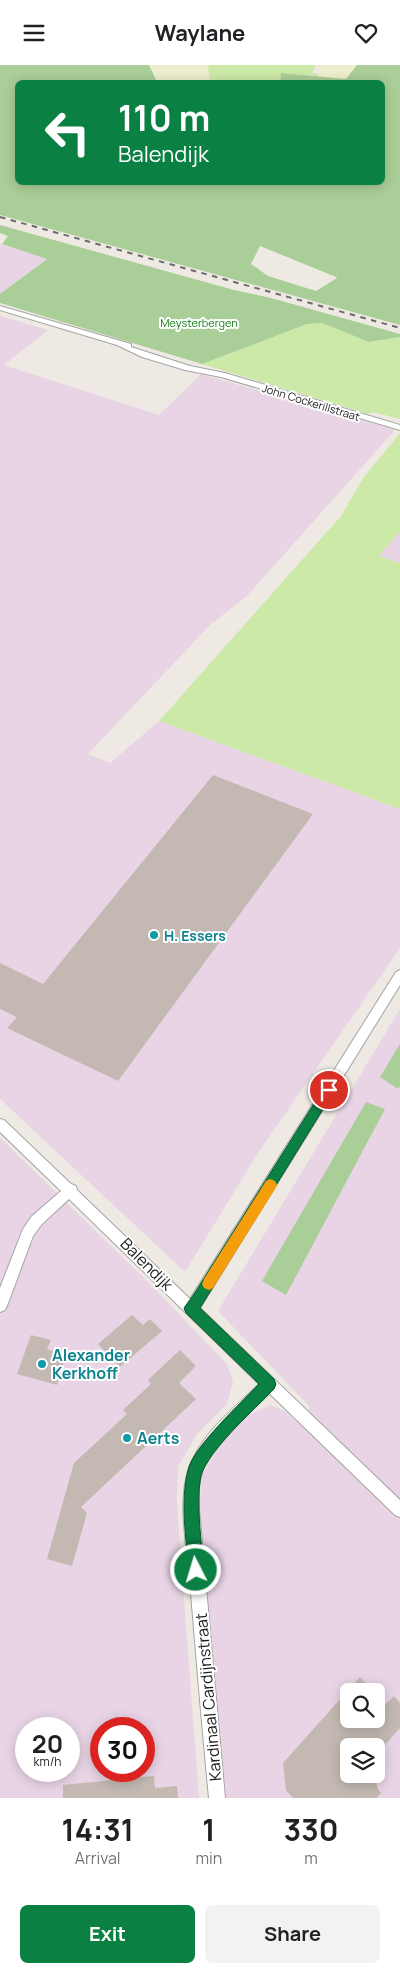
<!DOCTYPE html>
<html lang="en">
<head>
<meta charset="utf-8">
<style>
  body { margin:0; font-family:Manrope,sans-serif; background:#f2f2f2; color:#202124; height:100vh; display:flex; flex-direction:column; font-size:19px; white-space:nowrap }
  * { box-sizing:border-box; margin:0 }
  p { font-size:16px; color:#757577 }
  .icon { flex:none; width:28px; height:28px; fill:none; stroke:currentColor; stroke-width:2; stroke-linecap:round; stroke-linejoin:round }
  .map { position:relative; height:1733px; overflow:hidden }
  .sheet { display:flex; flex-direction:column; background:#fff; flex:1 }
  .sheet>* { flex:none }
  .hud { position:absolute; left:15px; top:15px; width:370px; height:105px; border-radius:8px; box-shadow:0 2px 12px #0003; background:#0b8043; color:#fff; overflow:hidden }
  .fabs { position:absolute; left:340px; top:1618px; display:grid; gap:10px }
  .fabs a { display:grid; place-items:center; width:45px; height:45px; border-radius:8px; background:#fff; box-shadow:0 2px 12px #0003; font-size:25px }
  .speed { position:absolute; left:15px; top:1652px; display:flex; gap:10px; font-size:25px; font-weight:700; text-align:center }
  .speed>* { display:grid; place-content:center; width:65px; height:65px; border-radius:50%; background:#fff; box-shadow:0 2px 12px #0003; line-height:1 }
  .speed small { font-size:12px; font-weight:400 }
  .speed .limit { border:8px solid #d22; background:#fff; color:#111 }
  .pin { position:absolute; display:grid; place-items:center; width:42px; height:42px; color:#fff; margin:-21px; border:2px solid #fff; border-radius:50%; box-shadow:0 1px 5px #0007 }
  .me { position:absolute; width:55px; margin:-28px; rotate:355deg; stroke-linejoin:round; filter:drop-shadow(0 0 4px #0008) }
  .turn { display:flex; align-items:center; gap:18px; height:105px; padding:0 20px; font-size:22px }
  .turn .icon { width:65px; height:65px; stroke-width:2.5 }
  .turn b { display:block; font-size:35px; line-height:42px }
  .eta { display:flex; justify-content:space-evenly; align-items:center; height:85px; text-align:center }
  .eta b { font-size:30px; font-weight:700; line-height:35px }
  .action { display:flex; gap:10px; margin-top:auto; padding:10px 20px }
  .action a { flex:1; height:58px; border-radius:8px; background:#0b8043; color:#fff; font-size:20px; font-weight:700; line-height:58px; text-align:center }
  .action a+a { background:#f2f2f2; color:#202124 }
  header { display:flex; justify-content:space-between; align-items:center; height:65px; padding:0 20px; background:#fff; font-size:22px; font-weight:700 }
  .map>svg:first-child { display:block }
  .industrial { fill:#e8d4e5; fill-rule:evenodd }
  .farmland { fill:#edeecd }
  .grass { fill:#cce9a8 }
  .forest { fill:#aace97; fill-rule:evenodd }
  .building { fill:#c3b9b2 }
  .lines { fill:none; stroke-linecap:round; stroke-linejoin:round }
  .street-casing { stroke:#a4a4a4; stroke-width:2 }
  .street { fill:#fff; fill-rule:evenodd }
  .rail { stroke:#6b6b6b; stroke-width:2; stroke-dasharray:5.5 5.5; stroke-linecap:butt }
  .route { fill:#0b8043; stroke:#07532c }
  .slow { fill:#f59e0b }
  .culture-dot { fill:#0f9aa8; stroke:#fff; stroke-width:2 }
  .labels { text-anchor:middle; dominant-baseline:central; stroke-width:4; stroke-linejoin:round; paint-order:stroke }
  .far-park-label { font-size:11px; fill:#0b7b0d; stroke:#fff }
  .far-street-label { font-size:11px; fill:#1d1d1d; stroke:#fff }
  .culture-label { font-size:14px; font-weight:bold; fill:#0d838f; stroke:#fff; text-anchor:start }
  .near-street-label { font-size:16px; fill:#1d1d1d; stroke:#fff }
  .near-culture-label { font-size:16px; font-weight:bold; fill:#0d838f; stroke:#fff; text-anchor:start }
</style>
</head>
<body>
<header><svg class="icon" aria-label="menu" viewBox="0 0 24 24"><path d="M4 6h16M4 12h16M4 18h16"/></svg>Waylane<svg class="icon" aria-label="heart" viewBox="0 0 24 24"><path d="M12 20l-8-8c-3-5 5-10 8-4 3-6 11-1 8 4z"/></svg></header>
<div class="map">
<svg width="400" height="1733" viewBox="0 0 400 1733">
  <rect width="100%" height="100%" fill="#eeeae3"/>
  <g class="industrial">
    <path d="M0 179 47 193 0 229Z"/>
    <path d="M0 251 48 265 4 300 159 350 201 309 395 365 246 532 211 559 88 689 110 698 159 656 400 744V883L258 1088 185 1207 0 1034Z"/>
    <path d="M400 466V498L379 491Z"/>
    <path d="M400 944V1733H226L202 1469 200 1437 202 1410 225 1372 248 1350 270 1340 285 1346 297 1357 310 1342 218 1246ZM349 1626H376V1654H349ZM349 1681H376V1709H349Z"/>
    <path d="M0 1073 144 1213 227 1299 233 1317 227 1339 197 1369 178 1402 177 1435 179 1467 199 1733H0ZM26 1664H69V1706H26ZM101 1664H144V1706H101Z"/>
  </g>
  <g class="farmland">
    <path d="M149 0H208L210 17H157Z"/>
    <path d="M322 0H357L346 14 317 11Z"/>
  </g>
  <g class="grass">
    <path d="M208 0H316L312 8 318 9 317 11 281 8 280 17H210Z"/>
    <path d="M322 258 369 277 400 272V354L373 347 368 349 202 299 307 259Z"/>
    <path d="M400 368V466L379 491 400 498V744L159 656 341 451 364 412Z"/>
  </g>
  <g class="forest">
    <path d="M0 0H149L157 17 18 18V118H382V18L280 17 281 8 346 14 357 0H400V260L0 150ZM260 181 336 212 337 213 316 226 268 211 251 199Z"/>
    <path d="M0 160 234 225 271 233 400 269V272L369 277 322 258 307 259 202 299 0 238V229L47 194 2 179 8 171 0 168Z"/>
    <path d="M400 979V1021L398 1024 380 1012Z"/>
    <path d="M366 1037 385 1044 286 1230 262 1216Z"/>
  </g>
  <g class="building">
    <path d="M213 710 313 749 118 1016 7 963 17 952 0 944V898L43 919Z"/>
    <path d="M132 1250 143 1260 150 1254 162 1266 120 1302 98 1279Z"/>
    <path d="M31 1270 51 1275 47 1284 66 1290 57 1320 17 1309Z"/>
    <path d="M180 1285 196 1301 179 1318 196 1334 81 1442 87 1448 72 1501 47 1494 74 1398 127 1349 123 1345 151 1319 148 1315Z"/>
    <path d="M360 1612 373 1626H349V1654H376V1630L386 1639 394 1631 400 1638V1663L376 1690V1681H349V1709H374L378 1724 381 1728 377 1733H293L286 1725 283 1698Z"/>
    <path d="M154 1711 155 1723 177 1721 178 1733H63V1720Z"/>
  </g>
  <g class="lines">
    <g class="street-casing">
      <g id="street">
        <path d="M0 241 131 279V282L190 301 225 308 400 360V365L221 312 185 305 142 292 117 280 0 245Z"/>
        <path d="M400 905V920L200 1243 400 1435V1452L395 1450 269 1328C250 1348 212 1380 203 1405 198 1418 199 1431 199 1444L225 1733H209C202 1661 196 1589 190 1516 187 1484 178 1438 188 1406 199 1371 233 1344 259 1319L69 1134 42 1159 33 1171 7 1241 5 1245 0 1247V1223L23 1164 32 1151 61 1126 0 1067V1054L4 1055 71 1119 76 1121 77 1125 190 1234 396 907Z"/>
      </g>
    </g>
    <use href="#street" class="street"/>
    <path class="rail" d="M0 152 400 263"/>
  </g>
  <path class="route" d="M329 1019 333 1021 335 1025 333 1028 200 1243 274 1314 276 1319 274 1324C251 1348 218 1376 203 1405 194 1425 202 1483 204 1505L202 1511 196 1513 191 1511 189 1505C186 1473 180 1437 188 1405 193 1382 241 1338 259 1319L186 1248 184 1243 194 1229 325 1021Z"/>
  <path class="slow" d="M270 1114 275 1116 277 1120 275 1124 213 1223 209 1225 204 1223 202 1219 204 1214 266 1116Z"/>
  <g class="culture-dot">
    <circle cx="154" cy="870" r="5"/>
    <circle cx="42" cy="1299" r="5"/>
    <circle cx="127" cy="1373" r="5"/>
  </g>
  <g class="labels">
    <g class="far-park-label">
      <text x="199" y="257">Meysterbergen</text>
    </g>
    <g class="far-street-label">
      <text transform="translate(311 337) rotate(17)">John Cockerillstraat</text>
    </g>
    <g class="culture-label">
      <text x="164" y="870">H. Essers</text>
    </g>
    <g class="near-street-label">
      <text transform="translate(147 1199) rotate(45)">Balendijk</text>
      <text transform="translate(208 1632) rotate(-95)">Kardinaal Cardijnstraat</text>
    </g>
    <g class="near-culture-label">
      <text x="52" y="1290">Alexander<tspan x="52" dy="18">Kerkhoff</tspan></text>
      <text x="137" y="1373">Aerts</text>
    </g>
  </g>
</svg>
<div class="fabs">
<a><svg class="icon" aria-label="search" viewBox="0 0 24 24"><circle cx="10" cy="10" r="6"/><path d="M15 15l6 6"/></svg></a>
<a><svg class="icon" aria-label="layers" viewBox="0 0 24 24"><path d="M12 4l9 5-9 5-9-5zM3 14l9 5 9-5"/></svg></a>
</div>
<div class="speed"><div>20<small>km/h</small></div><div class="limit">30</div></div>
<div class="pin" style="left:329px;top:1025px;background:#d93025"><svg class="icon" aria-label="arrive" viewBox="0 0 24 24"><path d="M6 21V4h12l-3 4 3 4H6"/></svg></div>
<svg class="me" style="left:196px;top:1505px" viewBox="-20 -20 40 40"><circle r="17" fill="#0b8043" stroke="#fff" stroke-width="3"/><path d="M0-11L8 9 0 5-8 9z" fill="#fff"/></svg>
<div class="hud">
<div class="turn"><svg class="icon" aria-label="left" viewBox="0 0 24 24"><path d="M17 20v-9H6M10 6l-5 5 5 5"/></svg><div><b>110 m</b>Balendijk</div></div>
</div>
</div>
<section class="sheet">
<div class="eta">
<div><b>14:31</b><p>Arrival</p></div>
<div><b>1</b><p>min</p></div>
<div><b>330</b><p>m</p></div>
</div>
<div class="action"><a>Exit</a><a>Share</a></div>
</section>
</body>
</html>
